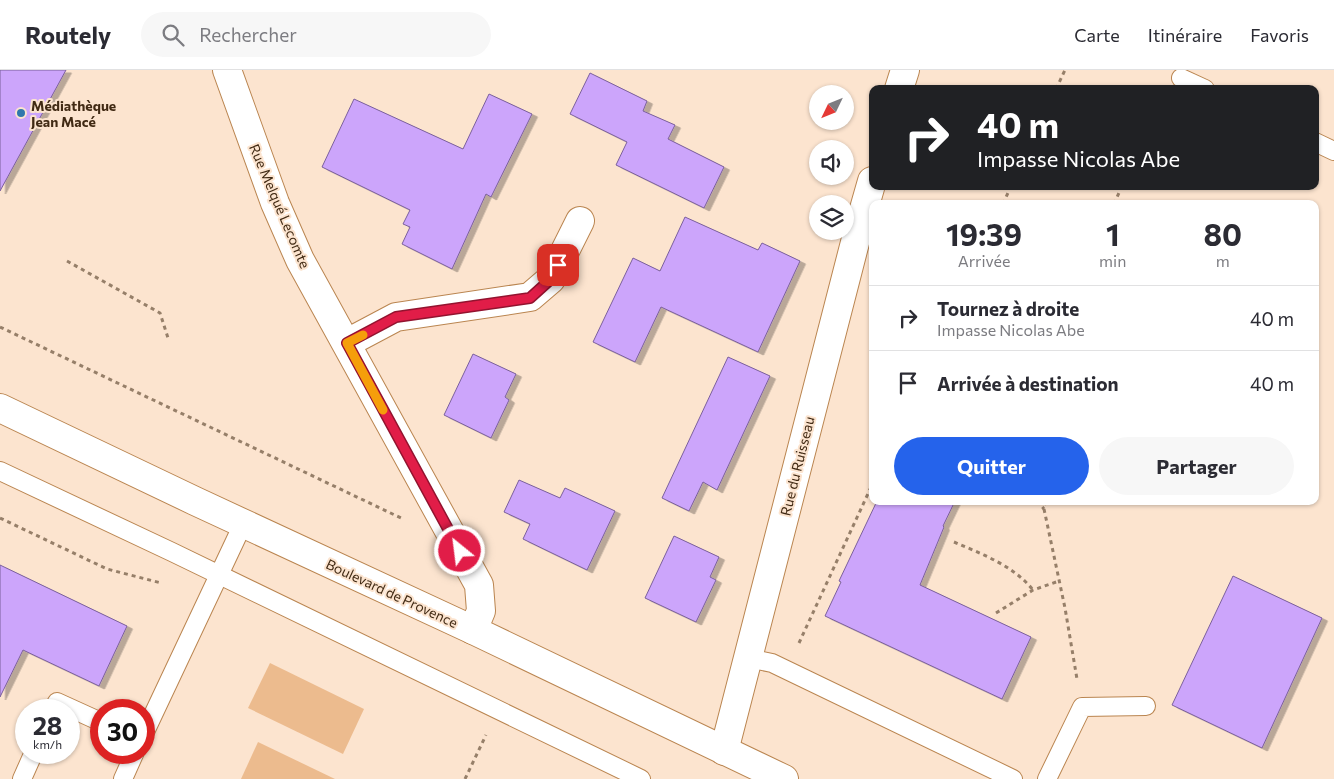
<!DOCTYPE html>
<html lang="fr">
<head>
<meta charset="utf-8">
<style>
  body { margin:0; font-family:Commissioner,sans-serif; background:#f7f7f7; color:#2b2b33; height:100vh; display:flex; flex-direction:column; font-size:19px; white-space:nowrap }
  * { box-sizing:border-box; margin:0 }
  p { font-size:16px; color:#7c7c81 }
  .icon { flex:none; width:28px; height:28px; fill:none; stroke:currentColor; stroke-width:2; stroke-linecap:round; stroke-linejoin:round }
  .map { position:relative; flex:1; overflow:hidden }
  .drawer { position:absolute; left:869px; top:130px; width:450px; height:305px; display:flex; flex-direction:column; background:#fff; border-radius:10px; box-shadow:0 1px 4px #0004 }
  .drawer>* { flex:none }
  .banner { position:absolute; left:869px; top:15px; width:450px; height:105px; border-radius:10px; box-shadow:0 1px 4px #0004; background:#202124; color:#fff; overflow:hidden }
  .needle { width:32px; rotate:227deg }
  .controls { position:absolute; left:809px; top:15px; display:grid; gap:10px }
  .controls a { display:grid; place-items:center; width:45px; height:45px; border-radius:50%; background:#fff; box-shadow:0 1px 4px #0004; font-size:25px }
  .speed { position:absolute; left:15px; top:629px; display:flex; gap:10px; font-size:25px; font-weight:700; text-align:center }
  .speed>* { display:grid; place-content:center; width:65px; height:65px; border-radius:50%; background:#fff; box-shadow:0 1px 4px #0004; line-height:1 }
  .speed small { font-size:12px; font-weight:400 }
  .speed .limit { border:8px solid #d22; background:#fff; color:#111 }
  .pin { position:absolute; display:grid; place-items:center; width:42px; height:42px; color:#fff; margin:-21px; border-radius:10px; box-shadow:0 2px 8px #0006 }
  .me { position:absolute; width:55px; margin:-28px; rotate:331deg; stroke-linejoin:round; filter:drop-shadow(0 0 4px #0008) }
  .turn { display:flex; align-items:center; gap:18px; height:105px; padding:0 25px; font-size:22px }
  .turn .icon { width:65px; height:65px; stroke-width:2.5 }
  .turn b { display:block; font-size:35px; line-height:42px }
  .eta { display:flex; justify-content:space-evenly; align-items:center; height:85px; text-align:center }
  .eta b { font-size:30px; font-weight:700; line-height:35px }
  .action { display:flex; gap:10px; margin-top:auto; padding:10px 25px }
  .action a { flex:1; height:58px; border-radius:30px; background:#2563eb; color:#fff; font-size:20px; font-weight:700; line-height:58px; text-align:center }
  .action a+a { background:#f7f7f7; color:#2b2b33 }
  ul { padding:0; list-style:none }
  li { display:flex; align-items:center; gap:15px; height:65px; padding:0 25px; border-top:1px solid #e1e1e2 }
  li div { flex:1 }
  li b { display:block; font-size:19px }
  li em { font-style:normal }
  header { display:flex; align-items:center; gap:30px; box-sizing:border-box; height:70px; padding:0 25px; background:#fff; border-bottom:1px solid #e1e1e2 }
  header strong { font-size:24px }
  nav { display:flex; gap:28px; margin-inline-start:auto; font-size:18px }
  .search { width:350px; height:45px; background:#f7f7f7; display:flex; align-items:center; gap:12px; box-sizing:border-box; padding:0 18px; border-radius:28px; color:#7c7c81; font-size:19px }
  .map>svg:first-child { display:block }
  .green { fill:#ecbb8e }
  .building { fill:#cca5fb; stroke:#7b609c; filter:url(#shadow) }
  .lines { fill:none; stroke-linecap:round; stroke-linejoin:round }
  .lane-casing { stroke:#ba8550; stroke-width:20 }
  .street-casing { stroke:#ba8550; stroke-width:30 }
  .secondary-casing { stroke:#ba8550; stroke-width:30 }
  .path { stroke:#967f69; stroke-width:3; stroke-dasharray:4 4; stroke-linecap:butt }
  .lane { stroke:#fff; stroke-width:18 }
  .street { stroke:#fff; stroke-width:28 }
  .secondary { stroke:#fff; stroke-width:28 }
  .route-casing { stroke:#92132f; stroke-width:12 }
  .route { stroke:#e11d48; stroke-width:9 }
  .slow { stroke:#f59e0b; stroke-width:9 }
  .poi-dot { fill:#3177ac; stroke:#fce4cf; stroke-width:2 }
  .labels { text-anchor:middle; dominant-baseline:central; stroke-width:4; stroke-linejoin:round; paint-order:stroke }
  .poi-label { font-size:14px; font-weight:bold; fill:#412a14; stroke:#fce4cf; text-anchor:start }
  .street-label { font-size:14px; fill:#412a14; stroke:#fce4cf }
</style>
</head>
<body>
<header>
<strong>Routely</strong>
<div class="search"><svg class="icon" aria-label="search" viewBox="0 0 24 24"><circle cx="10" cy="10" r="6"/><path d="M15 15l6 6"/></svg>Rechercher</div>
<nav><a>Carte</a><a>Itinéraire</a><a>Favoris</a></nav>
</header>
<div class="map">
<svg width="1334" height="709" viewBox="0 0 1334 709">
  <defs>
    <filter id="shadow"><feDropShadow dx="5.5" dy="3" stdDeviation="0" flood-color="#0004"/></filter>
  </defs>
  <rect width="100%" height="100%" fill="#fce4cf"/>
  <g class="green">
    <path d="M270 593 364 639 343 684 248 638Z"/>
    <path d="M258 672 335 709H241Z"/>
  </g>
  <g class="building">
    <path d="M0 0H66L0 121Z"/>
    <path d="M590 3 647 31 643 41 675 55 668 69 724 97 704 138 616 95 627 72 570 44Z"/>
    <path d="M489 24 532 44 491 127 486 124 452 199 402 174 410 157 403 154 410 140 322 97 354 29 463 79Z"/>
    <path d="M685 147 758 180 762 173 800 191 758 282 661 237 635 292 593 272 633 188 660 201Z"/>
    <path d="M473 284 516 304 505 327 509 330 491 368 444 345Z"/>
    <path d="M728 287 770 306 717 420 703 412 689 441 662 428Z"/>
    <path d="M519 410 560 428 565 418 615 441 587 500 523 469 530 454 504 442Z"/>
    <path d="M877 431H955L943 456 944 457 920 515 1031 567 1002 629 825 546 841 512 839 511Z"/>
    <path d="M674 466 719 487 710 507 716 510 696 552 645 528Z"/>
    <path d="M0 495 127 556 99 616 23 580 0 627Z"/>
    <path d="M1233 506 1322 548 1262 678 1172 635Z"/>
  </g>
  <g class="lines">
    <g class="lane-casing">
      <g id="lane">
        <path d="M1181 8 1205 19"/>
        <path d="M1315 72 1334 81"/>
        <path d="M0 401 172 482 641 709"/>
        <path d="M748 588 772 593 1013 709"/>
        <path d="M53 640 57 632 101 652"/>
        <path d="M144 664 243 454"/>
        <path d="M22 709 34 682"/>
        <path d="M123 709 135 682"/>
        <path d="M1047 709 1082 637 1146 636"/>
      </g>
    </g>
    <g class="street-casing">
      <g id="street">
        <path d="M227 0 275 133 300 190 479 515 481 541 473 560"/>
        <path d="M899 19 905 0"/>
        <path d="M347 273 396 247 530 227 551 209 580 151"/>
        <path d="M724 681 860 153 872 111"/>
      </g>
    </g>
    <g class="secondary-casing">
      <path id="secondary" d="M0 338 195 431 473 560 784 709"/>
    </g>
    <g class="path">
      <path d="M1056 19 1065 0"/>
      <path d="M1003 134 1011 116"/>
      <path d="M1114 134 1122 116"/>
      <path d="M67 191 160 243 169 271"/>
      <path d="M0 257 401 448"/>
      <path d="M1037 431 1044 439"/>
      <path d="M1045 431 1044 439 1065 538 1077 609"/>
      <path d="M0 448 107 499 161 513"/>
      <path d="M954 472C982 484 1014 496 1033 520"/>
      <path d="M996 543 1033 520 1059 511"/>
      <path d="M799 573 872 415"/>
      <path d="M465 709 486 665"/>
    </g>
    <use href="#lane" class="lane"/>
    <use href="#street" class="street"/>
    <use href="#secondary" class="secondary"/>
  </g>
  <g class="lines">
    <g class="route-casing">
      <path id="route" d="M460 481 347 273 396 247 530 228 551 209 558 195"/>
    </g>
    <use href="#route" class="route"/>
    <path class="slow" d="M363 265 347 273 383 340"/>
  </g>
  <circle class="poi-dot" cx="21" cy="43" r="5"/>
  <g class="labels">
    <g class="poi-label">
      <text x="31" y="35">Médiathèque<tspan x="31" dy="16">Jean Macé</tspan></text>
    </g>
    <g class="street-label">
      <text transform="translate(280 136) rotate(67)">Rue Melqué Lecomte</text>
      <text transform="translate(797 396) rotate(-76)">Rue du Ruisseau</text>
      <text transform="translate(392 523) rotate(25)">Boulevard de Provence</text>
    </g>
  </g>
</svg>
<div class="controls">
<a><svg class="needle" viewBox="-14 -14 28 28"><path d="M0-13l5 13h-10z" fill="#e53935"/><path d="M0 13l5-13h-10z" fill="#7c7c81"/></svg></a>
<a><svg class="icon" aria-label="sound" viewBox="0 0 24 24"><path d="M4 9h4l5-4v14l-5-4H4zM17 9q2 3 0 6"/></svg></a>
<a><svg class="icon" aria-label="layers" viewBox="0 0 24 24"><path d="M12 4l9 5-9 5-9-5zM3 14l9 5 9-5"/></svg></a>
</div>
<div class="speed"><div>28<small>km/h</small></div><div class="limit">30</div></div>
<div class="pin" style="left:558px;top:195px;background:#d93025"><svg class="icon" aria-label="arrive" viewBox="0 0 24 24"><path d="M6 21V4h12l-3 4 3 4H6"/></svg></div>
<svg class="me" style="left:460px;top:481px" viewBox="-20 -20 40 40"><circle r="17" fill="#e11d48" stroke="#fff" stroke-width="3"/><path d="M0-11L8 9 0 5-8 9z" fill="#fff"/></svg>
<div class="banner">
<div class="turn"><svg class="icon" aria-label="right" viewBox="0 0 24 24"><path d="M7 20v-9h11M14 6l5 5-5 5"/></svg><div><b>40 m</b>Impasse Nicolas Abe</div></div>
</div>
<section class="drawer">
<div class="eta">
<div><b>19:39</b><p>Arrivée</p></div>
<div><b>1</b><p>min</p></div>
<div><b>80</b><p>m</p></div>
</div>
<ul>
<li><svg class="icon" aria-label="right" viewBox="0 0 24 24"><path d="M7 20v-9h11M14 6l5 5-5 5"/></svg><div><b>Tournez à droite</b><p>Impasse Nicolas Abe</p></div><em>40 m</em></li>
<li><svg class="icon" aria-label="arrive" viewBox="0 0 24 24"><path d="M6 21V4h12l-3 4 3 4H6"/></svg><div><b>Arrivée à destination</b></div><em>40 m</em></li>
</ul>
<div class="action"><a>Quitter</a><a>Partager</a></div>
</section>
</div>
</body>
</html>
